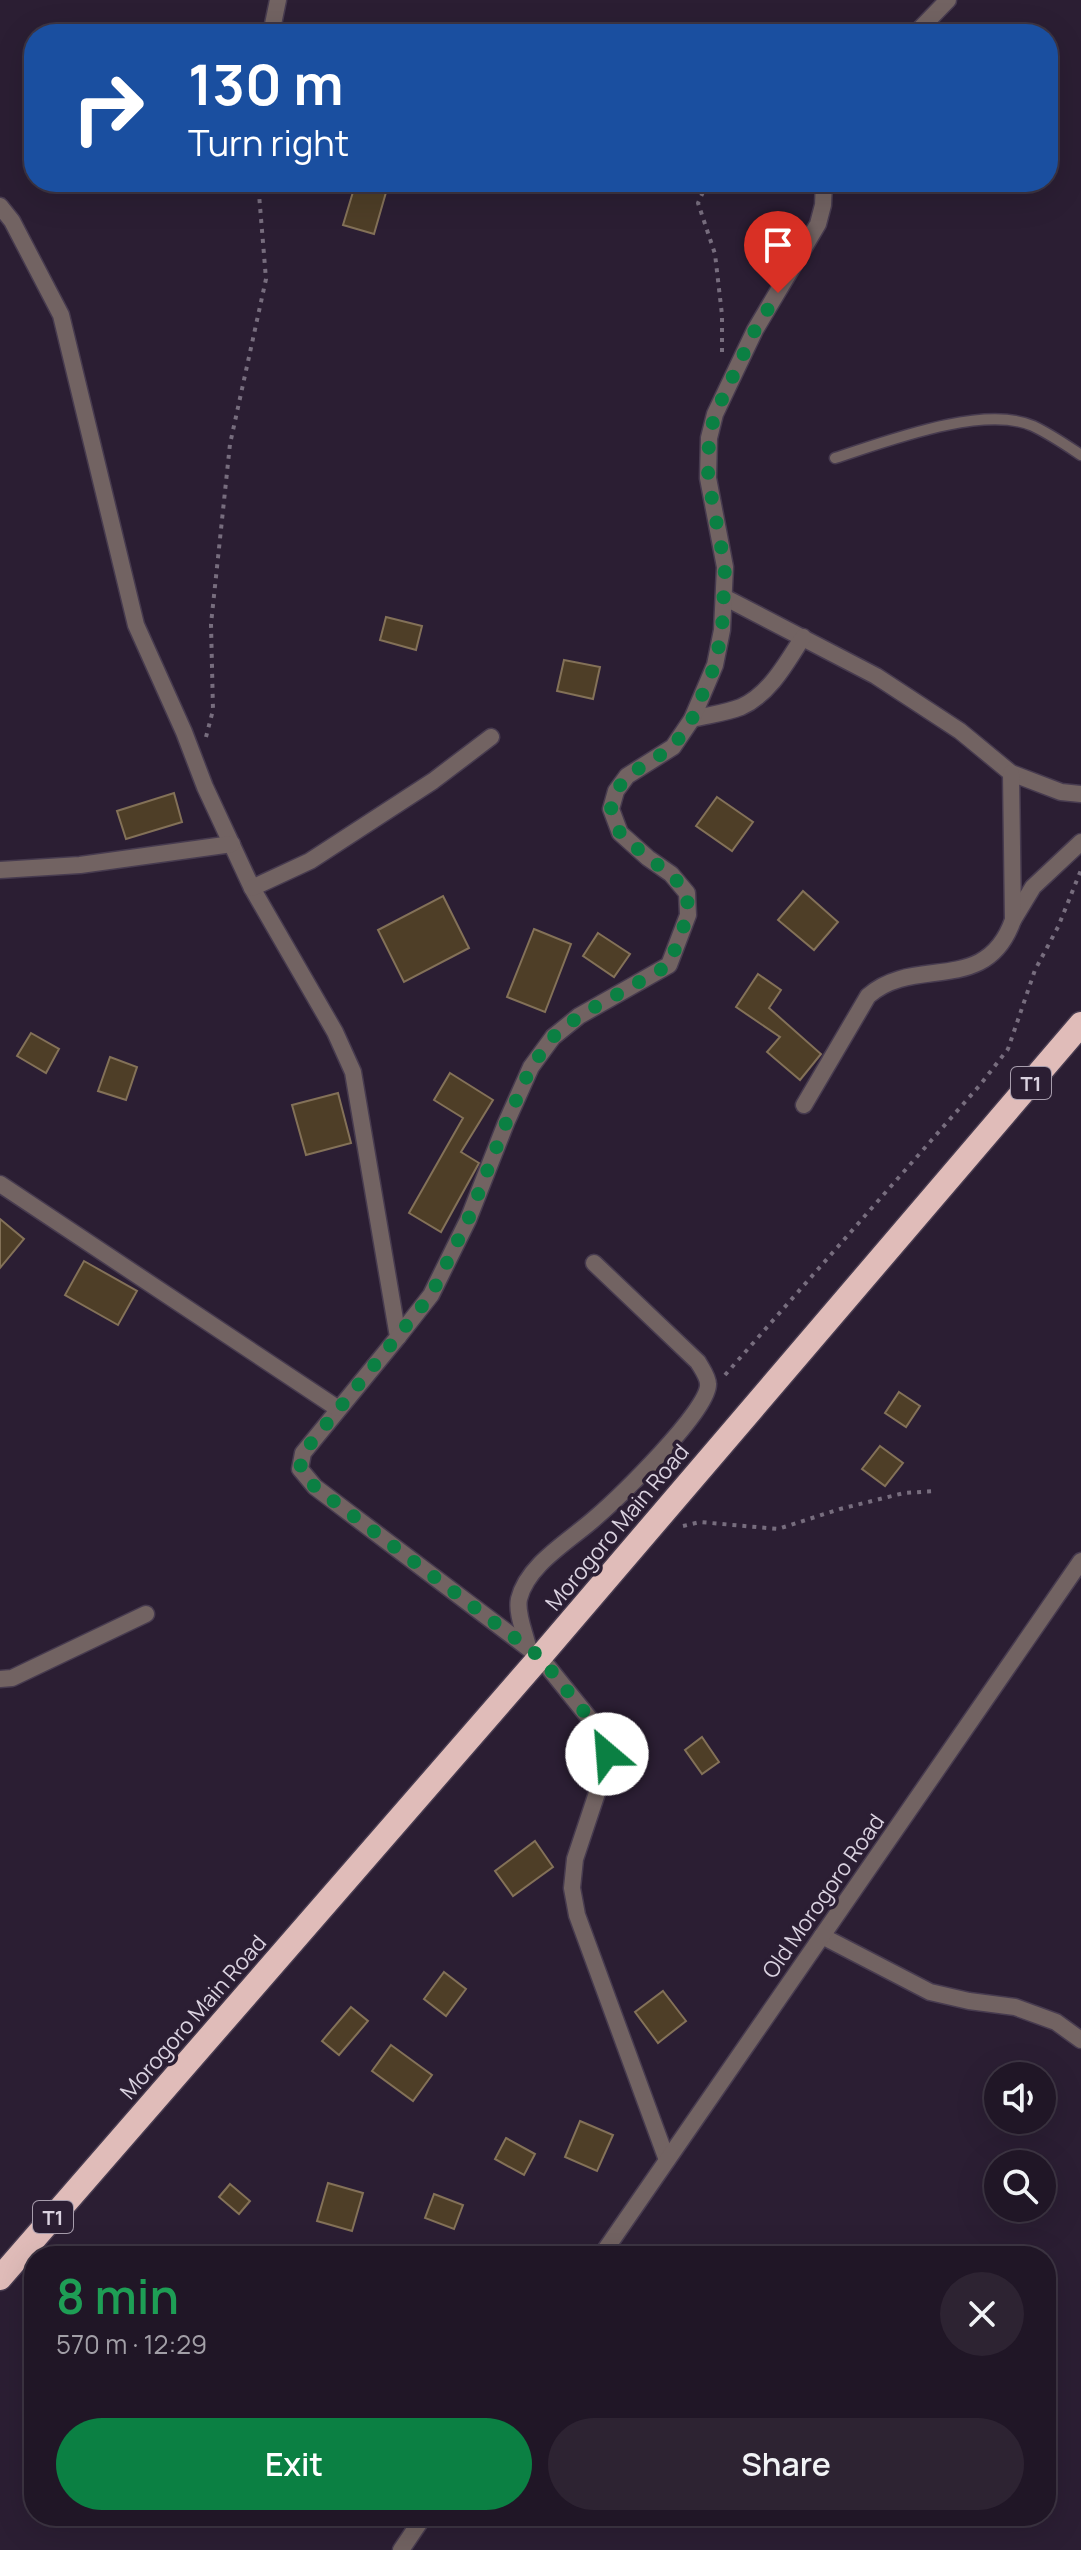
<!DOCTYPE html>
<html lang="en">
<head>
<meta charset="utf-8">
<style>
  body { margin:0; font-family:Manrope,sans-serif; background:#2d2332; color:#f1f3f6; height:100vh; display:flex; flex-direction:column; font-size:30px; white-space:nowrap }
  * { box-sizing:border-box; margin:0 }
  p { font-size:26px; color:#a29fa7 }
  .icon { flex:none; width:44px; height:44px; fill:none; stroke:currentColor; stroke-width:2; stroke-linecap:round; stroke-linejoin:round }
  .map { position:relative; flex:1; overflow:hidden }
  .side { position:absolute; left:24px; top:2246px; width:1032px; height:280px; display:flex; flex-direction:column; background:#201626; border-radius:32px; box-shadow:0 8px 32px #0002,0 0 0 2px #3d3543 }
  .side>* { flex:none }
  .guide { position:absolute; left:24px; top:24px; width:1034px; height:168px; border-radius:32px; box-shadow:0 8px 32px #0002,0 0 0 2px #3d3543; background:#1a4fa0; color:#fff; overflow:hidden }
  .controls { position:absolute; left:984px; top:2062px; display:grid; gap:16px }
  .controls a { display:grid; place-items:center; width:72px; height:72px; border-radius:50%; background:#201626; box-shadow:0 8px 32px #0002,0 0 0 2px #3d3543; font-size:40px }
  .pin { position:absolute; display:grid; place-items:center; width:68px; height:68px; color:#fff; margin:-82px -34px; border-radius:50% 50% 50% 0; rotate:-45deg; box-shadow:0 0 8px #0007 }
  .pin .icon { rotate:45deg }
  .me { position:absolute; width:88px; margin:-44px; rotate:333deg; stroke-linejoin:round; filter:drop-shadow(0 0 6px #0008) }
  .turn { display:flex; align-items:center; gap:28px; height:168px; padding:0 32px; font-size:36px }
  .turn .icon { width:104px; height:104px; stroke-width:2.5 }
  .turn b { display:block; font-size:56px; line-height:68px }
  .round { display:grid; place-items:center; flex:none; width:84px; height:84px; border-radius:42px; background:#2d2332 }
  .summary { display:flex; align-items:center; justify-content:space-between; height:136px; padding:0 32px }
  h1 { font-size:48px; font-weight:600; line-height:60px; color:#1e9e55 }
  .button { display:flex; gap:16px; margin-top:auto; padding:16px 32px }
  .button a { flex:1; height:92px; border-radius:48px; background:#0b8043; color:#fff; font-size:32px; font-weight:600; line-height:92px; text-align:center }
  .button a+a { background:#2d2332; color:#f1f3f6 }
  .map>svg:first-child { display:block }
  .building { fill:#4e3e27; stroke:#837158; stroke-width:2 }
  .lines { fill:none; stroke-linecap:round; stroke-linejoin:round }
  .lane-casing { stroke:#473b4f; stroke-width:13 }
  .street-casing { stroke:#473b4f; stroke-width:19 }
  .highway-casing { stroke:#473b4f; stroke-width:27 }
  .path { stroke:#776d7e; stroke-width:4; stroke-dasharray:4 6; stroke-linecap:butt }
  .lane { stroke:#726362; stroke-width:10 }
  .street { stroke:#726362; stroke-width:16 }
  .highway { stroke:#e0bcb9; stroke-width:24 }
  .route { stroke:#0b8043; stroke-width:14; stroke-dasharray:0 25.2 }
  .labels { text-anchor:middle; dominant-baseline:central; stroke-width:7; stroke-linejoin:round; paint-order:stroke }
  .shield { fill:#2b1e33; stroke:#a69cac; stroke-width:2 }
  .shield-label { font-size:20px; font-weight:bold; fill:#dad2e0 }
  .street-label { font-size:22px; fill:#dad2e0; stroke:#2b1e33 }
</style>
</head>
<body>
<div class="map">
<svg width="1081" height="2550" viewBox="0 0 1081 2550">
  <rect width="100%" height="100%" fill="#2b1e33"/>
  <g class="building">
    <path d="M356 182H389L374 234 343 225Z"/>
    <path d="M386 617 422 626 416 650 380 640Z"/>
    <path d="M564 660 600 667 593 699 557 691Z"/>
    <path d="M174 793 182 822 126 839 117 811Z"/>
    <path d="M717 797 753 822 732 851 696 826Z"/>
    <path d="M803 891 838 922 814 950 778 920Z"/>
    <path d="M443 896 469 948 404 982 378 930Z"/>
    <path d="M534 929 571 944 545 1012 507 997Z"/>
    <path d="M598 933 630 954 614 977 583 956Z"/>
    <path d="M758 974 781 990 769 1008 821 1054 800 1080 767 1052 780 1037 736 1007Z"/>
    <path d="M31 1033 59 1049 46 1073 17 1056Z"/>
    <path d="M110 1057 137 1067 126 1100 98 1091Z"/>
    <path d="M450 1073 493 1100 461 1152 479 1163 441 1232 409 1213 463 1118 434 1100Z"/>
    <path d="M338 1093 351 1143 306 1155 292 1105Z"/>
    <path d="M0 1219 24 1239 0 1268Z"/>
    <path d="M84 1261 137 1291 118 1325 65 1295Z"/>
    <path d="M899 1392 920 1406 906 1427 885 1413Z"/>
    <path d="M880 1446 903 1463 885 1486 862 1469Z"/>
    <path d="M702 1737 719 1762 702 1774 685 1750Z"/>
    <path d="M535 1841 553 1867 513 1896 495 1871Z"/>
    <path d="M444 1972 466 1989 446 2016 424 1999Z"/>
    <path d="M663 1991 686 2021 658 2043 635 2012Z"/>
    <path d="M351 2007 368 2021 339 2055 322 2041Z"/>
    <path d="M391 2045 432 2075 413 2101 372 2071Z"/>
    <path d="M580 2121 613 2135 597 2171 565 2157Z"/>
    <path d="M506 2138 535 2154 524 2175 495 2159Z"/>
    <path d="M328 2183 363 2193 352 2231 317 2221Z"/>
    <path d="M230 2184 250 2201 239 2214 219 2197Z"/>
    <path d="M434 2194 463 2205 454 2229 425 2218Z"/>
  </g>
  <g class="lines">
    <g class="lane-casing">
      <path id="lane" d="M835 458C885 442 983 404 1033 426 1050 434 1066 445 1081 455"/>
    </g>
    <g class="street-casing">
      <g id="street">
        <path d="M271 34 278 0"/>
        <path d="M915 34 948 0"/>
        <path d="M0 206 12 221 61 315 136 625 184 732 205 787 252 888 335 1032 353 1072 398 1337 303 1453 300 1469 315 1487 540 1657 602 1734 607 1754 603 1775 575 1859 572 1888 577 1915 667 2160"/>
        <path d="M724 597 876 676 960 731 1011 773 1061 792 1081 794"/>
        <path d="M692 719C708 715 726 713 741 707 770 694 787 662 803 637"/>
        <path d="M0 870 80 865 232 844"/>
        <path d="M252 888 310 861 433 781 491 737"/>
        <path d="M1013 920 1033 887 1081 842"/>
        <path d="M804 1105 868 996C915 954 986 997 1013 920L1011 773"/>
        <path d="M0 1184 337 1408"/>
        <path d="M398 1337 431 1295 468 1220 506 1123 531 1067 553 1037 579 1016 669 965 688 915 687 893 671 874 648 858 620 833 611 809 616 791 627 776 673 747 692 719 715 665 722 630 725 567 708 478 709 438 715 414 755 330 818 224 823 205 824 182"/>
        <path d="M528 1647C525 1633 516 1613 519 1599 527 1565 569 1541 594 1519 616 1500 710 1410 708 1384 708 1377 702 1369 698 1362L594 1263"/>
        <path d="M0 1679 12 1678 146 1614"/>
        <path d="M822 1936 930 1992 969 2001 1015 2007 1056 2022 1081 2040"/>
        <path d="M601 2256 1081 1561"/>
        <path d="M401 2550 424 2516"/>
      </g>
    </g>
    <g class="highway-casing">
      <path id="highway" d="M0 2278 540 1657 1081 1024"/>
    </g>
    <g class="path">
      <path d="M722 352V315L715 254 698 203 703 192 733 182"/>
      <path d="M206 737 213 710 211 624 230 444 266 279 258 182"/>
      <path d="M725 1375 980 1085 1008 1049 1035 970 1058 927 1081 870"/>
      <path d="M683 1526 700 1522 778 1529 840 1509 904 1493 935 1491"/>
    </g>
    <use href="#lane" class="lane"/>
    <use href="#street" class="street"/>
    <use href="#highway" class="highway"/>
  </g>
  <g class="lines">
    <path class="route" d="M607 1754 602 1734 540 1657 315 1487 300 1469 303 1453 431 1295 468 1220 506 1123 531 1067 553 1037 579 1016 669 965 688 915 687 893 671 874 648 858 620 833 611 809 616 791 627 776 673 747 692 719 715 665 722 630 725 567 708 478 709 438 715 414 755 330 778 293"/>
  </g>
  <g class="labels">
    <g class="shield">
      <rect x="1011" y="1067" width="40" height="32" rx="6"/>
      <rect x="33" y="2201" width="40" height="32" rx="6"/>
    </g>
    <g class="shield-label">
      <text x="1031" y="1083">T1</text>
      <text x="53" y="2217">T1</text>
    </g>
    <g class="street-label">
      <text transform="translate(617 1527) rotate(-50)">Morogoro Main Road</text>
      <text transform="translate(823 1896) rotate(-55)">Old Morogoro Road</text>
      <text transform="translate(193 2017) rotate(-49)">Morogoro Main Road</text>
    </g>
  </g>
</svg>
<div class="controls">
<a><svg class="icon" aria-label="sound" viewBox="0 0 24 24"><path d="M4 9h4l5-4v14l-5-4H4zM17 9q2 3 0 6"/></svg></a>
<a><svg class="icon" aria-label="search" viewBox="0 0 24 24"><circle cx="10" cy="10" r="6"/><path d="M15 15l6 6"/></svg></a>
</div>
<div class="pin" style="left:778px;top:293px;background:#d93025"><svg class="icon" aria-label="arrive" viewBox="0 0 24 24"><path d="M6 21V4h12l-3 4 3 4H6"/></svg></div>
<svg class="me" style="left:607px;top:1754px" viewBox="-20 -20 40 40"><circle r="19" fill="#fff"/><path d="M0-13L10 11 0 6-10 11z" fill="#0b8043"/></svg>
<div class="guide">
<div class="turn"><svg class="icon" aria-label="right" viewBox="0 0 24 24"><path d="M7 20v-9h11M14 6l5 5-5 5"/></svg><div><b>130 m</b>Turn right</div></div>
</div>
<section class="side">
<div class="summary"><div><h1>8 min</h1><p>570 m · 12:29</p></div><a class="round"><svg class="icon" aria-label="close" viewBox="0 0 24 24"><path d="M6 6l12 12M18 6L6 18"/></svg></a></div>
<div class="button"><a>Exit</a><a>Share</a></div>
</section>
</div>
</body>
</html>
